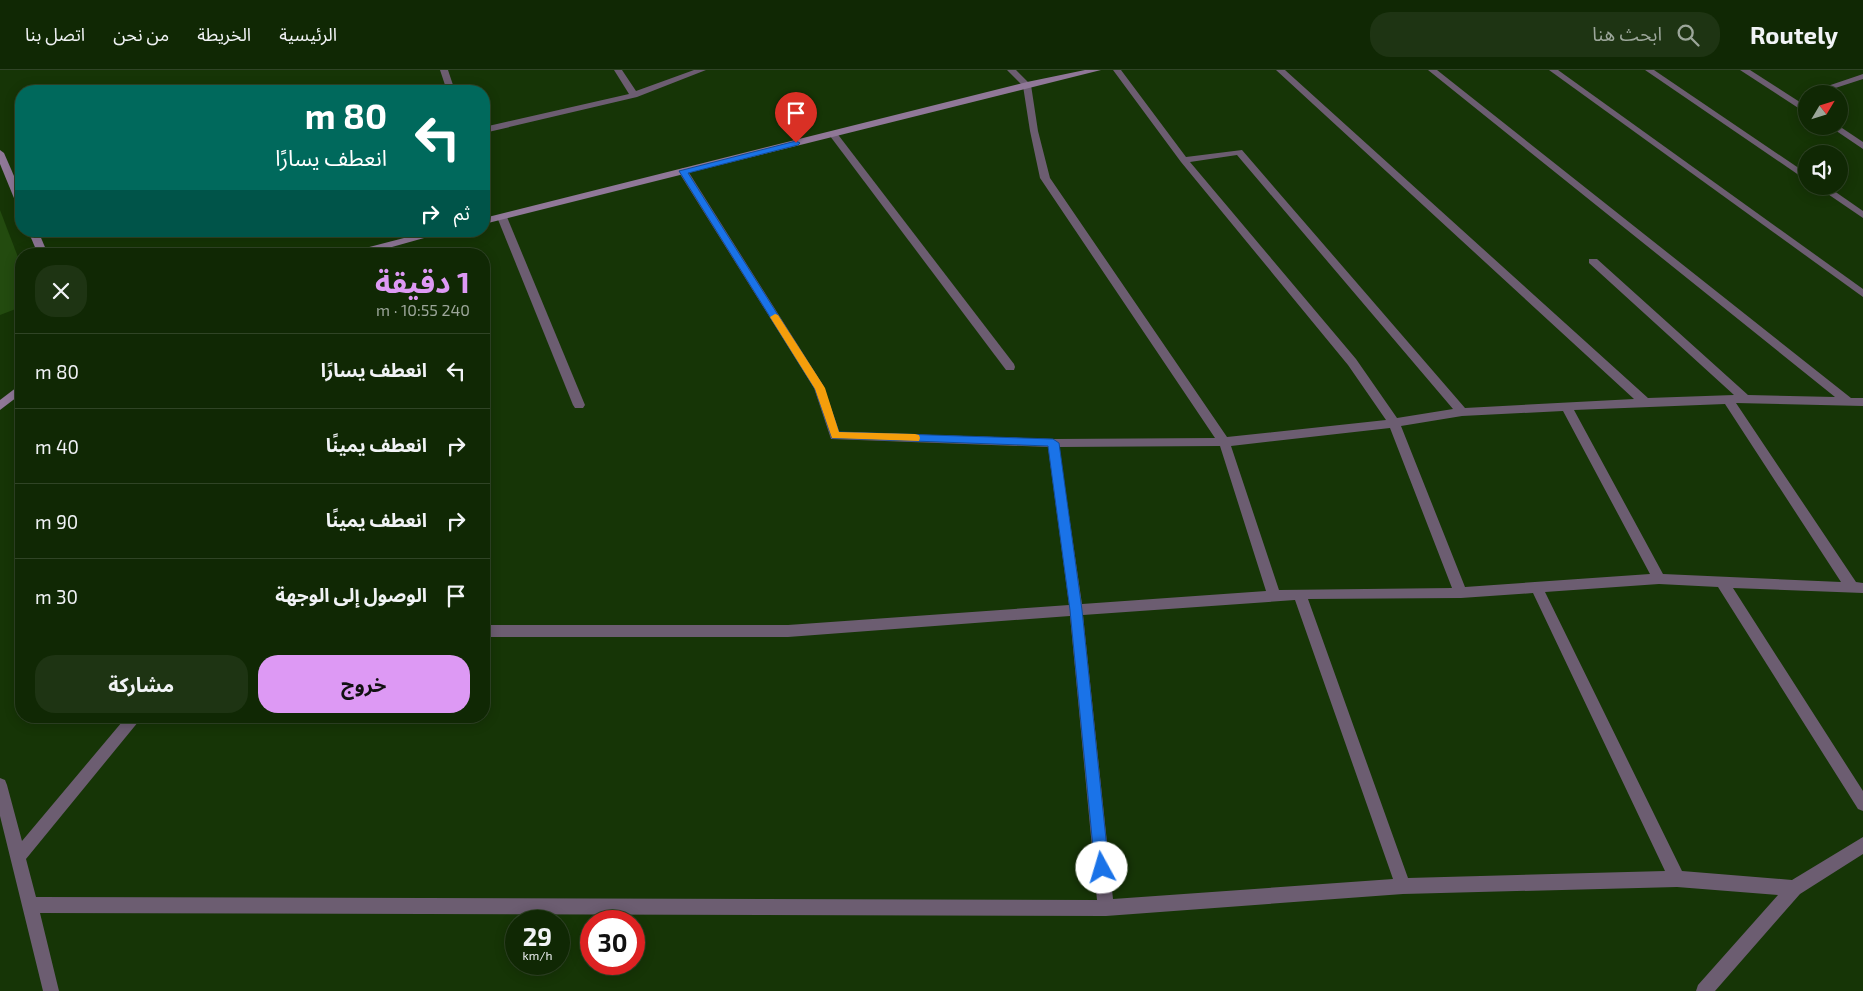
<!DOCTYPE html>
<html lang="ar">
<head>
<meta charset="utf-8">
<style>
  body { margin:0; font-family:"Exo 2","Noto Sans Arabic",sans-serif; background:#1e3413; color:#f1f3f6; direction:rtl; height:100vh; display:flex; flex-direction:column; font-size:19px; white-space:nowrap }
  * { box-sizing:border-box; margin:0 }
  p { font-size:16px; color:#9ca69a }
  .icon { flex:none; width:28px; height:28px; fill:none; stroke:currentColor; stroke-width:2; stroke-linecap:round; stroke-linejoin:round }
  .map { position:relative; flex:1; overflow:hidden; direction:ltr }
  .side { position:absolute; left:15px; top:178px; width:475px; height:475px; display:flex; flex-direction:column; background:#102804; border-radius:20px; box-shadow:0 2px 12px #0003,0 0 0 1px #304426; direction:rtl }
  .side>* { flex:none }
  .hud { position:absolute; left:15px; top:15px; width:475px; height:152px; border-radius:20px; box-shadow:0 2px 12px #0003,0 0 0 1px #304426; direction:rtl; background:#00695c; color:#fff; overflow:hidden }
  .needle { width:32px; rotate:52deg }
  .tools { position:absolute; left:1798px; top:15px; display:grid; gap:10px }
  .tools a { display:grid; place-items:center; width:50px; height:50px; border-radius:50%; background:#102804; box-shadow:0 2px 12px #0003,0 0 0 1px #304426; font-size:25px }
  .speed { position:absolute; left:505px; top:840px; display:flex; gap:10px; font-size:25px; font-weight:700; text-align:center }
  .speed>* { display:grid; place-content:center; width:65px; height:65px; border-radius:50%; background:#102804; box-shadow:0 2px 12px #0003,0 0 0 1px #304426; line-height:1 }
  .speed small { font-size:12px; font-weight:400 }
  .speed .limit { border:8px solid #d22; background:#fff; color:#111 }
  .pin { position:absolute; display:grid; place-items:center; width:42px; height:42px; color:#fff; margin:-51px -21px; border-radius:50% 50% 50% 0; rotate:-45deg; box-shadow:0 0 5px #0007 }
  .pin .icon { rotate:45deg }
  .me { position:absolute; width:55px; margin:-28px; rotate:354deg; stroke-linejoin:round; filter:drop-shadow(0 0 4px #0008) }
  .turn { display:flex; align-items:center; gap:18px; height:105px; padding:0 20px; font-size:22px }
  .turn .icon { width:65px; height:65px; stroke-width:2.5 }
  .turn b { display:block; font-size:35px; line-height:42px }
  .then { display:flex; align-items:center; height:48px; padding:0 20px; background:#0003; gap:10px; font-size:19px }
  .round { display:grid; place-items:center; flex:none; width:52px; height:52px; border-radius:20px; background:#1e3413 }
  .summary { display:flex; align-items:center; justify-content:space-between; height:85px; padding:0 20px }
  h1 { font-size:30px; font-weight:700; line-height:38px; color:#dd99f4 }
  .cta { display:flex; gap:10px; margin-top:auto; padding:10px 20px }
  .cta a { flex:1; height:58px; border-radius:20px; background:#dd99f4; color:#111; font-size:20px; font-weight:700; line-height:58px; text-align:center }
  .cta a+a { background:#1e3413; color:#f1f3f6 }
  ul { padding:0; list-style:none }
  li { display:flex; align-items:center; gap:15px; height:75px; padding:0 20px; border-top:1px solid #304426 }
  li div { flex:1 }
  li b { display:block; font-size:19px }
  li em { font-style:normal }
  header { display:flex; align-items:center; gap:30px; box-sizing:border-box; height:70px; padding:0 25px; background:#102804; border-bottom:1px solid #304426 }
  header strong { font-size:24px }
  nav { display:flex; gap:28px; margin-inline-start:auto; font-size:18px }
  .search { width:350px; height:45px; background:#1e3413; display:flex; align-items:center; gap:12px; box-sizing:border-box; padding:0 18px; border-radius:20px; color:#9ca69a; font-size:19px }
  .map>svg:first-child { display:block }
  .green { fill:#234b0f }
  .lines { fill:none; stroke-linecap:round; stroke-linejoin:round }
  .street { fill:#6c5d71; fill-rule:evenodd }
  .secondary { fill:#907898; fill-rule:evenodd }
  .route { fill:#1a73e8; stroke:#114b97 }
  .slow { fill:#f59e0b }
</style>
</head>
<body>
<header>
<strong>Routely</strong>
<div class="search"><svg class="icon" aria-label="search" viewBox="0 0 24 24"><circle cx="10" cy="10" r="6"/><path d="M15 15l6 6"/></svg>ابحث هنا</div>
<nav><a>الرئيسية</a><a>الخريطة</a><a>من نحن</a><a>اتصل بنا</a></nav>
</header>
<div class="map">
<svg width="1863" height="921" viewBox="0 0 1863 921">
  <rect width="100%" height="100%" fill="#163506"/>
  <path class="green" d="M0 140 21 195V237L0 245Z"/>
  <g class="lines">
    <g class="street">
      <path d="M440 0H448L455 21H447Z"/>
      <path d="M614 0H622L636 21 694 0H706L637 27 484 63V57L629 24Z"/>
      <path d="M1007 0H1016L1031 15 1038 61 1050 108 1227 367 1386 350 1348 295 1181 92 1113 0H1121L1186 87 1242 80 1465 338 1634 329 1276 0H1285L1648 328 1734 325 1589 193V189H1597L1748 325 1835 327 1428 0H1437L1851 328H1863V336L1736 333 1856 512 1863 513V523L1733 518 1863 721V741L1858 739 1718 517 1659 514 1545 522 1682 801 1792 810 1863 767V784L1800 824 1715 921H1696L1698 915 1778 825 1677 817 1403 824 1106 846 40 843 59 921H43L0 746V708L5 710 7 715 22 771 127 646H143L26 789 36 827 1097 830 1070 546 788 567H484V555H788L1069 535 1048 377 831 369 814 318 678 101 683 98 688 101 823 315 839 362 1053 369 1215 368 1040 108 1030 61 1023 16ZM1237 85 1453 339 1397 348 1356 289 1190 92ZM1725 334 1841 512 1663 504 1574 340ZM1563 341 1650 504 1465 517 1401 356 1462 346ZM1390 358 1452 518 1279 520 1231 376ZM1220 376 1266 521 1082 534 1059 377ZM1533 523 1665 801 1408 808 1308 529 1461 528ZM1295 530 1393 809 1113 829 1083 545Z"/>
      <path d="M1549 0H1558L1863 219V227Z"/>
      <path d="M1645 0H1654L1806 103V110Z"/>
      <path d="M1740 0H1750L1806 36V43Z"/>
      <path d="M1863 4V9L1817 24H1806V26L1804 24Z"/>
      <path d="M1829 56H1839L1863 72V79Z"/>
      <path d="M833 61 836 62 1014 294 1015 297 1014 300H1006L830 66V62Z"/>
      <path d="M1816 116H1827L1863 141V148Z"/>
      <path d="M502 144 507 147 585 335 583 338H575L573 335 497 147Z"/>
    </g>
    <g class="secondary">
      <path d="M1085 0H1101L484 154V148L1027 12Z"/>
      <path d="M0 80 4 83 21 122V136L16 133 0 94Z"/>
      <path d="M28 161H38L48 184H38Z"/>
      <path d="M431 161H449L367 184H349L350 182Z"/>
      <path d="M21 314V324L0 340V330Z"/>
    </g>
  </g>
  <path class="route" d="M796 71 800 73 798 75 688 103 823 316 839 362 1053 369 1059 373 1082 540 1109 798 1107 803 1102 805 1097 803 1095 798 1070 540 1048 376 832 368 815 319 679 101Z"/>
  <path class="slow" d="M775 244 778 245 825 318 839 362 915 364 919 365 920 368 919 371 832 368 815 319 770 247Z"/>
</svg>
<div class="tools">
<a><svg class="needle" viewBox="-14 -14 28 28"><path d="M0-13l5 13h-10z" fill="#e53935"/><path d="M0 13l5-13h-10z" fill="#9ca69a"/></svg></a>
<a><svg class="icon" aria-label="sound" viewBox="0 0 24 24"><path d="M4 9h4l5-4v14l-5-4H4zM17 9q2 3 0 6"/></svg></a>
</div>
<div class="speed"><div>29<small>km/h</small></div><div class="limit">30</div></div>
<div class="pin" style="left:796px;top:73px;background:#d93025"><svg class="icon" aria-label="arrive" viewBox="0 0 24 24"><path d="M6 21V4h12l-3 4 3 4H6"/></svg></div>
<svg class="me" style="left:1102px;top:798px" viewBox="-20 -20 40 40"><circle r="19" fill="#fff"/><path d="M0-13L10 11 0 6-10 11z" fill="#1a73e8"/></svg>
<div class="hud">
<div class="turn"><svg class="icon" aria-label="left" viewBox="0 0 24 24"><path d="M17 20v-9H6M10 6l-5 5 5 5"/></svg><div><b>80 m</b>انعطف يسارًا</div></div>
<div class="then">ثم<svg class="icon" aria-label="right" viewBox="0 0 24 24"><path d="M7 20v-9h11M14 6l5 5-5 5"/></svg></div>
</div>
<section class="side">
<div class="summary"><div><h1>1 دقيقة</h1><p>240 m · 10:55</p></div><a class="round"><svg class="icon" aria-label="close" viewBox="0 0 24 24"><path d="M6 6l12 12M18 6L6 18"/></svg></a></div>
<ul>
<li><svg class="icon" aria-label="left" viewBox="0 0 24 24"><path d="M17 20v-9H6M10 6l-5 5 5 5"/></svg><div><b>انعطف يسارًا</b></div><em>80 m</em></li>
<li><svg class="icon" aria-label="right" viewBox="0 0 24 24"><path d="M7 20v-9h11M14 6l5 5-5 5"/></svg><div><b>انعطف يمينًا</b></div><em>40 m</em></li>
<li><svg class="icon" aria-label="right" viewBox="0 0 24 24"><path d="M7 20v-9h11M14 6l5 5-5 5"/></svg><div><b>انعطف يمينًا</b></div><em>90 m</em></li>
<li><svg class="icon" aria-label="arrive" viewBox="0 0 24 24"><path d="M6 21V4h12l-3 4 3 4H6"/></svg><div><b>الوصول إلى الوجهة</b></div><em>30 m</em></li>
</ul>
<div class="cta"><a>خروج</a><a>مشاركة</a></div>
</section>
</div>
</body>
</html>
